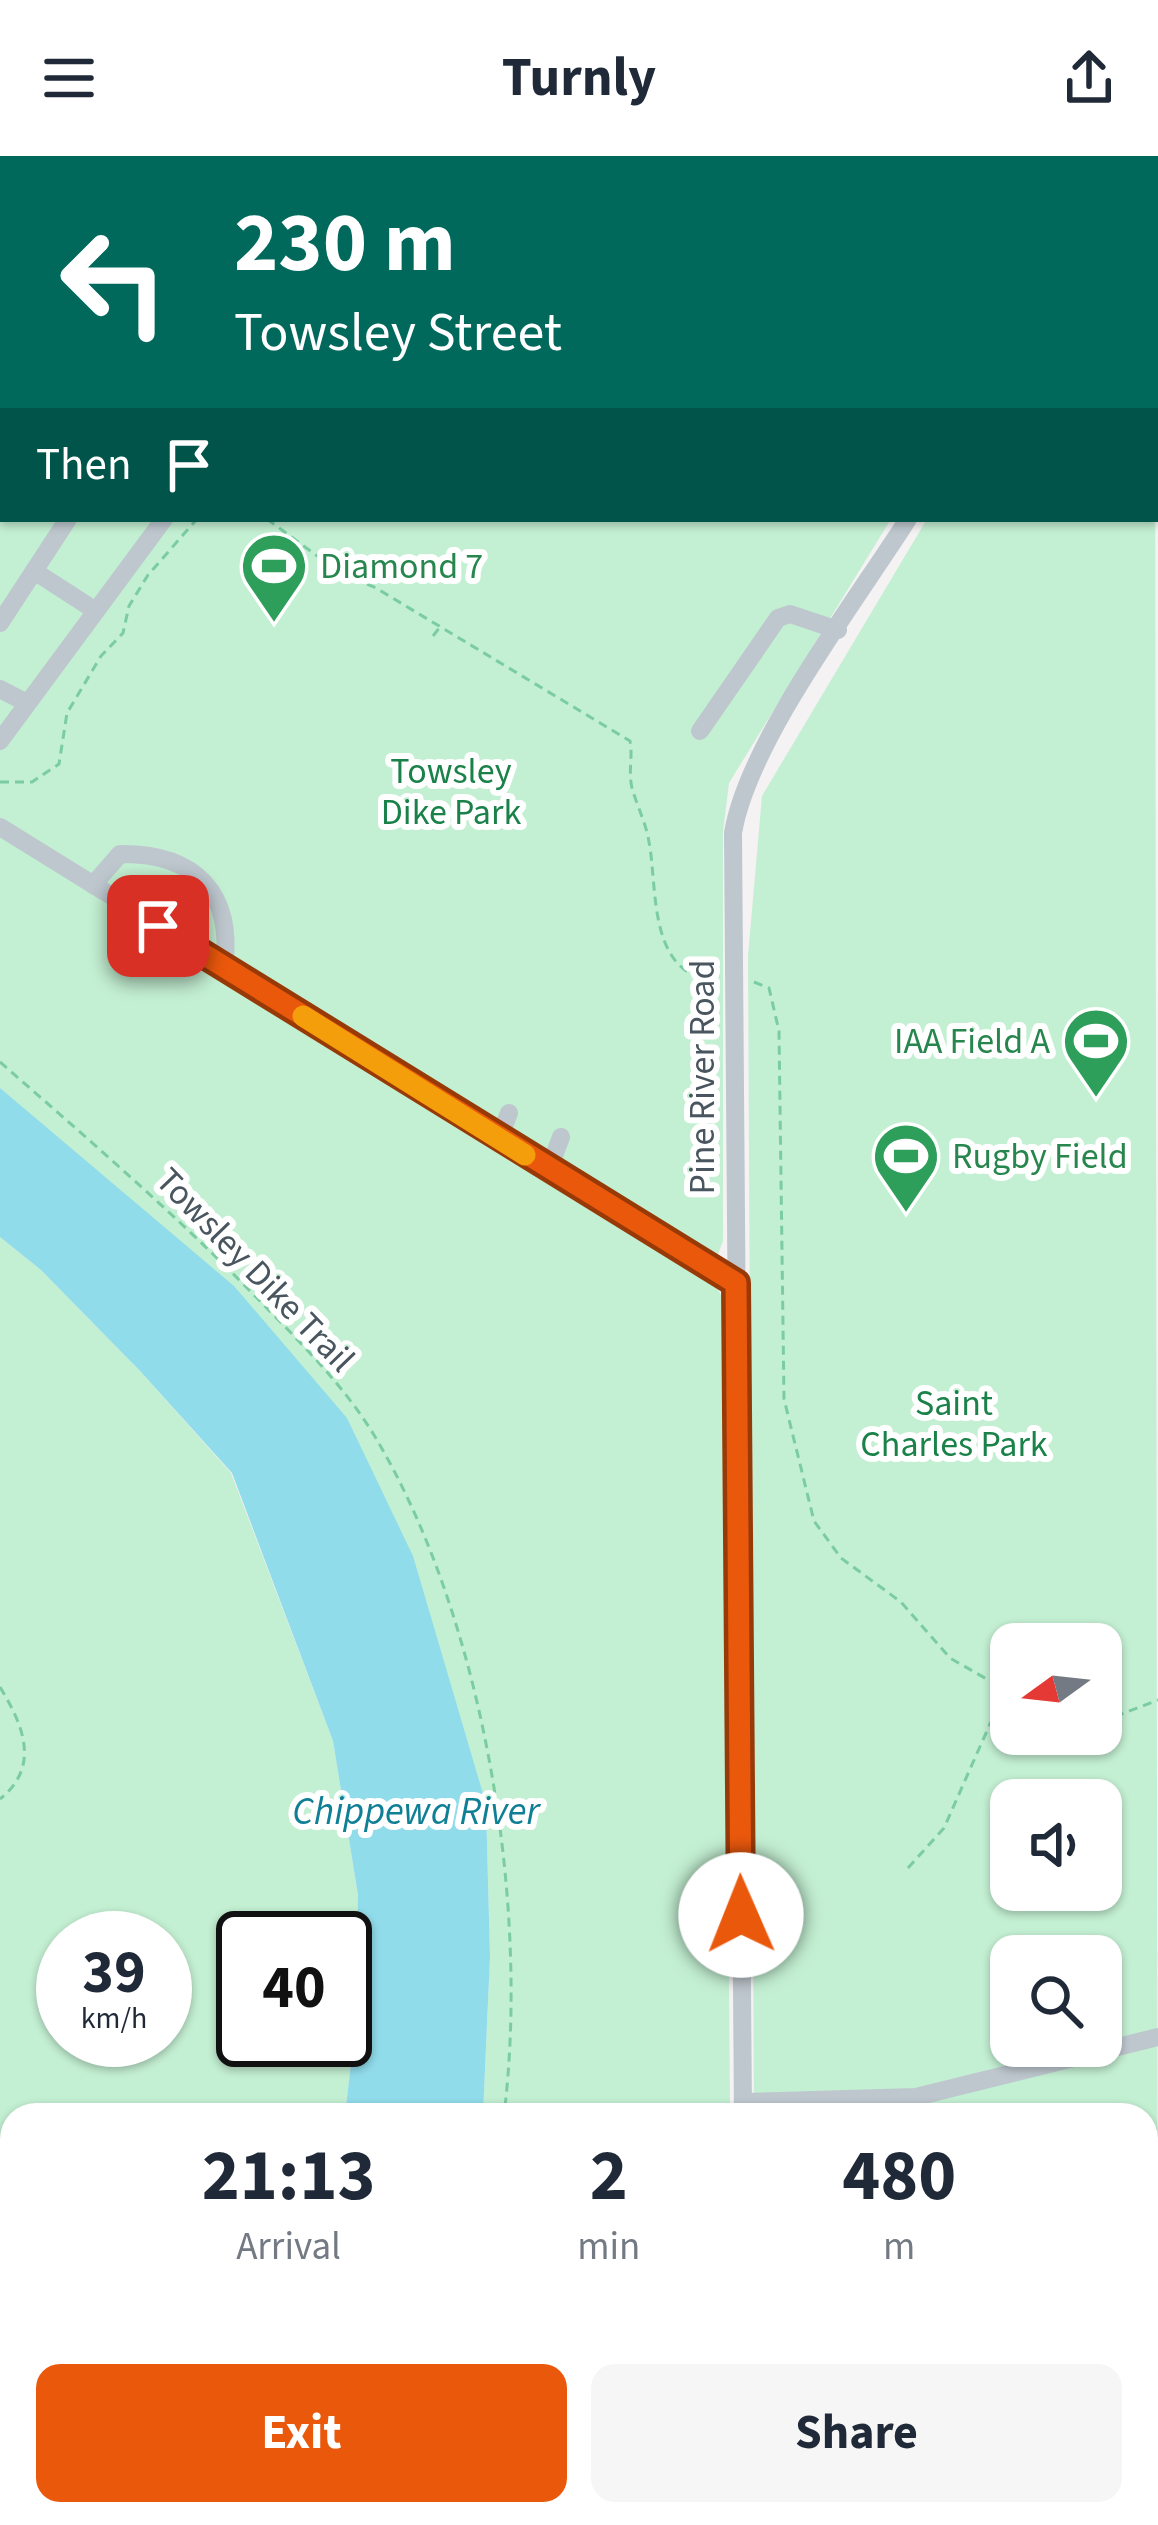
<!DOCTYPE html>
<html lang="en">
<head>
<meta charset="utf-8">
<style>
  body { margin:0; font-family:"Source Sans 3",sans-serif; background:#f6f6f7; color:#1f2937; height:100vh; display:flex; flex-direction:column; font-size:45px; white-space:nowrap }
  * { box-sizing:border-box; margin:0 }
  p { font-size:39px; color:#747a83 }
  .icon { flex:none; width:66px; height:66px; fill:none; stroke:currentColor; stroke-width:2; stroke-linecap:round; stroke-linejoin:round }
  .map { position:relative; flex:1; overflow:hidden }
  .sheet { position:absolute; left:0px; top:1947px; width:1158px; height:423px; display:flex; flex-direction:column; background:#fff; border-radius:36px 36px 0 0; box-shadow:0 3px 9px #0004 }
  .sheet>* { flex:none }
  .top-card { position:absolute; left:0px; top:0px; width:1158px; height:366px; box-shadow:0 3px 9px #0004; background:#00695c; color:#fff; overflow:hidden }
  .needle { width:78px; rotate:255deg }
  .tools { position:absolute; left:990px; top:1467px; display:grid; gap:24px }
  .tools a { display:grid; place-items:center; width:132px; height:132px; border-radius:24px; background:#fff; box-shadow:0 3px 9px #0004; font-size:60px }
  .speed { position:absolute; left:36px; top:1755px; display:flex; gap:24px; font-size:60px; font-weight:700; text-align:center }
  .speed>* { display:grid; place-content:center; width:156px; height:156px; border-radius:50%; background:#fff; box-shadow:0 3px 9px #0004; line-height:1 }
  .speed small { font-size:30px; font-weight:400 }
  .speed .limit { border:6px solid #111; border-radius:18px; background:#fff; color:#111 }
  .pin { position:absolute; display:grid; place-items:center; width:102px; height:102px; color:#fff; margin:-51px; border-radius:24px; box-shadow:0 6px 18px #0006 }
  .me { position:absolute; width:132px; margin:-66px; rotate:359deg; stroke-linejoin:round; filter:drop-shadow(0 0 9px #0008) }
  .turn { display:flex; align-items:center; gap:42px; height:252px; padding:0 36px; font-size:54px }
  .turn .icon { width:156px; height:156px; stroke-width:2.5 }
  .turn b { display:block; font-size:84px; line-height:102px }
  .then { display:flex; align-items:center; height:114px; padding:0 36px; background:#0003; gap:24px; font-size:45px }
  .eta { display:flex; justify-content:space-evenly; align-items:center; height:204px; text-align:center }
  .eta b { font-size:72px; font-weight:700; line-height:84px }
  .button { display:flex; gap:24px; margin-top:auto; padding:24px 36px }
  .button a { flex:1; height:138px; border-radius:24px; background:#ea580c; color:#fff; font-size:48px; font-weight:700; line-height:138px; text-align:center }
  .button a+a { background:#f6f6f7; color:#1f2937 }
  header { display:flex; justify-content:space-between; align-items:center; height:156px; padding:0 36px; background:#fff; font-size:54px; font-weight:700 }
  .map>svg:first-child { display:block }
  .green { fill:#c3efd2; fill-rule:evenodd }
  .water { fill:#91dceb }
  .lines { fill:none; stroke-linecap:round; stroke-linejoin:round }
  .path { stroke:#7bcda1; stroke-width:3; stroke-dasharray:9 6; stroke-linecap:butt }
  .minor { stroke:#bec7ce; stroke-width:18 }
  .route-casing { stroke:#983908; stroke-width:30 }
  .route { stroke:#ea580c; stroke-width:21 }
  .slow { stroke:#f59e0b; stroke-width:21 }
  .labels { text-anchor:middle; dominant-baseline:central; stroke-width:12; stroke-linejoin:round; paint-order:stroke }
  .leisure-label { font-size:36px; fill:#27864d; stroke:#fff; text-anchor:start }
  .park-label { font-size:36px; fill:#1a8149; stroke:#fff }
  .street-label { font-size:36px; fill:#4a565f; stroke:#fff }
  .water-label { font-size:39px; font-style:italic; fill:#0f7f96; stroke:#fff }
</style>
</head>
<body>
<header><svg class="icon" aria-label="menu" viewBox="0 0 24 24"><path d="M4 6h16M4 12h16M4 18h16"/></svg>Turnly<svg class="icon" aria-label="share" viewBox="0 0 24 24"><path d="M12 15V3M7 8l5-5 5 5M5 13v7h14v-7"/></svg></header>
<div class="map">
<svg width="1158" height="2369" viewBox="0 0 1158 2369">
  <rect width="100%" height="100%" fill="#f4f2f2"/>
  <g class="green">
    <path d="M98 0H1158V70L1155 3Z"/>
    <path d="M0 219 3 363H891L729 627 723 676V1085L710 1119 724 1145 730 1959H483L490 1801 486 1648 377 1327 347 1262 0 932Z"/>
    <path d="M1155 223 1158 2369H760L759 2358H1146V1959H754L748 800 762 640 927 363H1155ZM1011 1488H1101V1578H1011ZM1011 1644H1101V1734H1011ZM1011 1800H1101V1890H1011Z"/>
    <path d="M0 1081 41 1114 141 1216 231 1317 333 1585 358 1739 354 1881 345 1959H12V2358H237L233 2369H0ZM63 1782H165V1884H63ZM243 1782H345V1884H243Z"/>
    <path d="M406 2358H734V2369H402Z"/>
  </g>
  <g class="water">
    <path d="M0 932 234 1130 347 1262 413 1400 486 1648 490 1801 483 1959H345L354 1881 358 1739 333 1585 232 1317 141 1216 41 1114 0 1081Z"/>
    <path d="M237 2358H406L402 2369H233Z"/>
  </g>
  <g class="lines">
    <g class="path">
      <path d="M1155 112H1158"/>
      <path d="M267 363 339 416 376 432 630 585C633 601 628 616 632 632 637 650 646 667 649 686 658 733 647 818 715 825"/>
      <path d="M433 480 440 471"/>
      <path d="M0 626H32L59 608 67 557 101 500 123 477 129 450 148 419 197 363"/>
      <path d="M754 826 769 832 779 875 784 1243 814 1365 841 1402 901 1446 950 1502 1011 1537"/>
      <path d="M0 906C87 982 174 1057 255 1140 296 1182 343 1228 374 1279 484 1462 530 1748 504 1959"/>
      <path d="M0 1531C23 1569 41 1610 0 1643"/>
      <path d="M1101 1566 1158 1544"/>
      <path d="M908 1712 944 1672 1005 1534"/>
      <path d="M437 2369 440 2358"/>
    </g>
    <g class="minor">
      <path d="M1155 86 1158 85"/>
      <path d="M0 190 3 191"/>
      <path d="M34 415 96 455"/>
      <path d="M0 467 68 363"/>
      <path d="M0 533 27 547"/>
      <path d="M700 575 778 462 790 458 838 474"/>
      <path d="M0 585 164 363"/>
      <path d="M0 671 736 1127"/>
      <path d="M93 729 120 698C195 697 234 737 224 811"/>
      <path d="M499 983 509 957"/>
      <path d="M549 1013 561 981"/>
      <path d="M743 1946 916 1941 1158 1881"/>
      <path d="M743 1959 733 677C748 586 856 445 908 363"/>
      <path d="M745 2358 746 2369"/>
    </g>
  </g>
  <g class="lines">
    <g class="route-casing">
      <path id="route" d="M158 770 736 1127 741 1759"/>
    </g>
    <use href="#route" class="route"/>
    <path class="slow" d="M303 860 525 999"/>
  </g>
  <defs>
    <g id="stadium-pin" transform="scale(3.45)"><path d="M0 17L-7.5 6A9.5 9.5 0 1 1 7.5 6Z" fill="#2e9e5b" stroke="#fff"/><path d="M0-5a6.5 5 0 1 0 0 10a6.5 5 0 1 0 0-10ZM-3.5-1.8h7v3.6h-7Z" fill="#fff"/></g>
  </defs>
  <g fill-rule="evenodd">
    <use href="#stadium-pin" x="274" y="410"/>
    <use href="#stadium-pin" x="1096" y="885"/>
    <use href="#stadium-pin" x="906" y="1000"/>
  </g>
  <g class="labels">
    <g class="leisure-label">
      <text x="320" y="410">Diamond 7</text>
      <text x="1050" y="885" text-anchor="end">IAA Field A</text>
      <text x="952" y="1000">Rugby Field</text>
    </g>
    <g class="park-label">
      <text x="451" y="615">Towsley<tspan x="451" dy="41">Dike Park</tspan></text>
      <text x="954" y="1247">Saint<tspan x="954" dy="41">Charles Park</tspan></text>
    </g>
    <g class="street-label">
      <text transform="translate(702 921) rotate(-90)">Pine River Road</text>
      <text transform="translate(255 1114) rotate(46)">Towsley Dike Trail</text>
    </g>
    <g class="water-label">
      <text x="416" y="1656">Chippewa River</text>
    </g>
  </g>
</svg>
<div class="tools">
<a><svg class="needle" viewBox="-14 -14 28 28"><path d="M0-13l5 13h-10z" fill="#e53935"/><path d="M0 13l5-13h-10z" fill="#747a83"/></svg></a>
<a><svg class="icon" aria-label="sound" viewBox="0 0 24 24"><path d="M4 9h4l5-4v14l-5-4H4zM17 9q2 3 0 6"/></svg></a>
<a><svg class="icon" aria-label="search" viewBox="0 0 24 24"><circle cx="10" cy="10" r="6"/><path d="M15 15l6 6"/></svg></a>
</div>
<div class="speed"><div>39<small>km/h</small></div><div class="limit">40</div></div>
<div class="pin" style="left:158px;top:770px;background:#d93025"><svg class="icon" aria-label="arrive" viewBox="0 0 24 24"><path d="M6 21V4h12l-3 4 3 4H6"/></svg></div>
<svg class="me" style="left:741px;top:1759px" viewBox="-20 -20 40 40"><circle r="19" fill="#fff"/><path d="M0-13L10 11 0 6-10 11z" fill="#ea580c"/></svg>
<div class="top-card">
<div class="turn"><svg class="icon" aria-label="left" viewBox="0 0 24 24"><path d="M17 20v-9H6M10 6l-5 5 5 5"/></svg><div><b>230 m</b>Towsley Street</div></div>
<div class="then">Then<svg class="icon" aria-label="arrive" viewBox="0 0 24 24"><path d="M6 21V4h12l-3 4 3 4H6"/></svg></div>
</div>
<section class="sheet">
<div class="eta">
<div><b>21:13</b><p>Arrival</p></div>
<div><b>2</b><p>min</p></div>
<div><b>480</b><p>m</p></div>
</div>
<div class="button"><a>Exit</a><a>Share</a></div>
</section>
</div>
</body>
</html>
